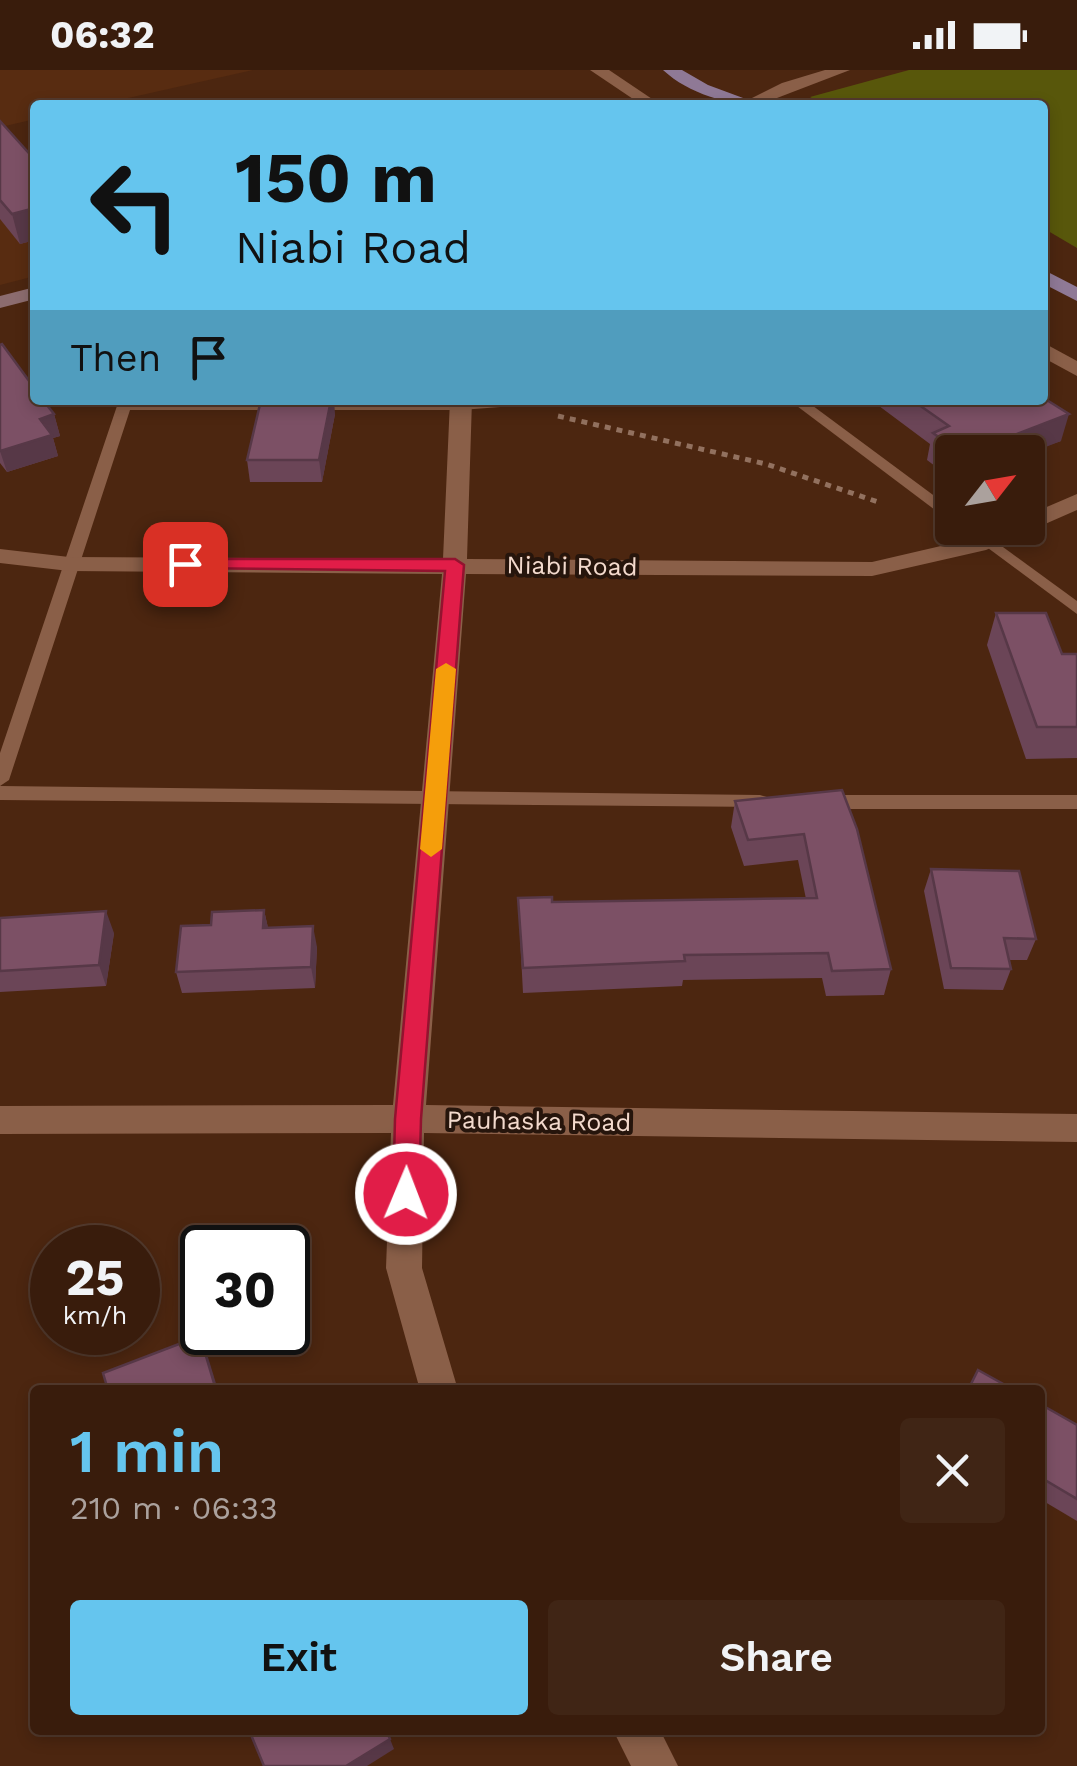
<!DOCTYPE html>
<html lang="en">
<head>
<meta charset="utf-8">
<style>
  body { margin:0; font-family:"Work Sans",sans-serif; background:#402515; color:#f1f3f6; height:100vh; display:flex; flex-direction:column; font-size:38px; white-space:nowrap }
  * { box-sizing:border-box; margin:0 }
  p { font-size:32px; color:#aba19d }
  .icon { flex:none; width:55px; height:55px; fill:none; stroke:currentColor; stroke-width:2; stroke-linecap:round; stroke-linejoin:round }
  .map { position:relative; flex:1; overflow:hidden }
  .drawer { position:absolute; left:30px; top:1315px; width:1015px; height:350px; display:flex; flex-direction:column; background:#391c0c; border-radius:10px; box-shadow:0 5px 15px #0003,0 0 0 2px #533a2d }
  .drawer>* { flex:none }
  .hud { position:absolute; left:30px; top:30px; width:1018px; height:305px; border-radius:10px; box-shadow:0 5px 15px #0003,0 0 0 2px #533a2d; background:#65c5ee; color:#111; overflow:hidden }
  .needle { width:65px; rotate:59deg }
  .tools { position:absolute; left:935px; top:365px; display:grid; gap:20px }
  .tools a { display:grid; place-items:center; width:110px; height:110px; border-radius:10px; background:#391c0c; box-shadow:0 5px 15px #0003,0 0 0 2px #533a2d; font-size:50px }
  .speed { position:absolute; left:30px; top:1155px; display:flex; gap:20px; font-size:50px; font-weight:700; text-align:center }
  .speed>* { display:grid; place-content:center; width:130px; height:130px; border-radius:50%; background:#391c0c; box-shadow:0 5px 15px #0003,0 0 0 2px #533a2d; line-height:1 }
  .speed small { font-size:25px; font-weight:400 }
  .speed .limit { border:5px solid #111; border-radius:15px; background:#fff; color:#111 }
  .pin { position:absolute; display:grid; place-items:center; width:85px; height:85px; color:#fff; margin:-42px; border-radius:20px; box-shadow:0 5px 15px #0006 }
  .me { position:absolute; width:110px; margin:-55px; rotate:1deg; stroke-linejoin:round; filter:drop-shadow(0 0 8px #0008) }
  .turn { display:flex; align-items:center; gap:35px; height:210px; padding:0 40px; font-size:45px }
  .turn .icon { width:130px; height:130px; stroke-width:2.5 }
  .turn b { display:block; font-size:70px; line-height:85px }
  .then { display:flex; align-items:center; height:95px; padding:0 40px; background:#0003; gap:20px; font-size:38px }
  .round { display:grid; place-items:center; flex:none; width:105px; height:105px; border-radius:10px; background:#402515 }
  .overview { display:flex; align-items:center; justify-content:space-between; height:170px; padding:0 40px }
  h1 { font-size:60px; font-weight:600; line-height:75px; color:#65c5ee }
  .primary-button { display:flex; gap:20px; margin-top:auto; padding:20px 40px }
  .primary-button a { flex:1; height:115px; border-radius:10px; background:#65c5ee; color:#111; font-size:40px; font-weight:600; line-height:115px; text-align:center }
  .primary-button a+a { background:#402515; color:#f1f3f6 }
  .status { display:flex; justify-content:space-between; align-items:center; height:70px; padding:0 50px; background:#391c0c; direction:ltr }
  .status svg { height:28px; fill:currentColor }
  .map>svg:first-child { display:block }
  .built { fill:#582c11 }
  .green { fill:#58570b }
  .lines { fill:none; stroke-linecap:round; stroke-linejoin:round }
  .path { stroke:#92715f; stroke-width:5; stroke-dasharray:6 6; stroke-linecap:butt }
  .service { fill:#8a5f48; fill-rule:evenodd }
  .minor { fill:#8a5f48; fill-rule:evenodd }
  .tertiary { fill:#8a5f48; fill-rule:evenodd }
  .secondary { fill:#8c6c6f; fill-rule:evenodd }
  .primary { fill:#8f7996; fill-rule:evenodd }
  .wall { fill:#6b4557 }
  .shaded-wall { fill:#573847 }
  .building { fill:#7c5065; stroke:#573847; stroke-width:2.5 }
  .route { fill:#e11d48; stroke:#92132f; stroke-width:2.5 }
  .slow { fill:#f59e0b }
  .labels { text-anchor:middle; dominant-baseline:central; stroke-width:8; stroke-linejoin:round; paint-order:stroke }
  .street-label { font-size:25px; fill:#f3dacd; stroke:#26150c }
</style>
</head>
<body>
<div class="status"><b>06:32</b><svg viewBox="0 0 49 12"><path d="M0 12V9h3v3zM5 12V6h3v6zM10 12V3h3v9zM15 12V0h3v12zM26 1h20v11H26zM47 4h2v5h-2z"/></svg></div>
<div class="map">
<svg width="1077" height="1696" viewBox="0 0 1077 1696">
  <rect width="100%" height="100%" fill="#4c2610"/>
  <path class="built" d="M0 0H253L97 35H35V49L1 57 35 97V206L0 215Z"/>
  <path class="green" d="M909 0H1077V178L1043 158 1042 35H824L810 27Z"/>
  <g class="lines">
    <path class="path" d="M558 346 766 394 881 433"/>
    <g class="service">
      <path d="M119 330H548L541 334 461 340H130L9 710 0 716 760 725 767 727 769 732 767 737 0 730V683Z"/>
      <path d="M789 330H805L952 439V451L947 449Z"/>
      <path d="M961 458H977L1077 531V544Z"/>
      <path d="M819 725H1077V739H819L810 732Z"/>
    </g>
    <g class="minor">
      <path d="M450 330H472L467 489 872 492 971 469 999 458H1028V445L1077 424V440L986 480 872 506 466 504 426 1035 1077 1044V1072L424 1063 422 1198 458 1320H420L386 1198 391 1063 0 1064V1036L393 1035 442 504 69 501 0 493V479L69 487 443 489Z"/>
      <path d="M613 1660H660L678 1696H631Z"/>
    </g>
    <g class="tertiary">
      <path d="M590 0H609L661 35H642Z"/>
      <path d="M825 0H850L759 35 742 33 782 13Z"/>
      <path d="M1042 272 1077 291V306L1042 287Z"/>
    </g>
    <path class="secondary" d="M35 217V229L0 238V226Z"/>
    <g class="primary">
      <path d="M663 0H682L708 15 762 35C728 35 689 24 663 0Z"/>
      <path d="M1042 199 1077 217V231L1042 213Z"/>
    </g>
  </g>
  <g class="wall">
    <path d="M0 51 35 90V170L20 174 0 149Z"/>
    <path d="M0 275 54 344 60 366 53 368 58 386 7 402 0 393Z"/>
    <path d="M871 330H1042L1061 371 1028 382H952V409L927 390 930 374Z"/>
    <path d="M335 344 322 412H250L247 390Z"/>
    <path d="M996 543 1062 584H1077V688L1026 689 987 575Z"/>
    <path d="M842 720 891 899 884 925 826 926 822 908 683 910 682 916 523 923 518 828 552 832 806 829 798 790 744 796 731 757 735 731Z"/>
    <path d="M931 799 1036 869 1027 890H1009L1011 899 1003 920 944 919 924 821Z"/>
    <path d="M264 840 268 858 317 877 315 918 182 923 176 902 211 855Z"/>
    <path d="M0 848 114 863 106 916 0 922Z"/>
    <path d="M1040 1334 1077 1355V1451L1040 1429Z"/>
  </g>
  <g class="shaded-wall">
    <path d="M35 138V170L20 174 12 144Z"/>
    <path d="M331 330H334L335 344 322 412 319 390Z"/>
    <path d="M54 344 60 366 53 368 58 386 7 402 0 381 40 349Z"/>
    <path d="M1069 344 1061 371 1028 384V382H970Z"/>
    <path d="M264 840 269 862 263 858Z"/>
    <path d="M106 841 114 863 106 916 99 895Z"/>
    <path d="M313 856 317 877 315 918 311 897Z"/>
    <path d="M200 1266 207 1284 218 1320H216Z"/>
    <path d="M390 1669 394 1679 367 1696H346Z"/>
  </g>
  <g class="building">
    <path d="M0 51 35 90V138L12 144 0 130Z"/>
    <path d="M2 274 35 319V330H43L54 344 40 349 52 365 0 381V275Z"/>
    <path d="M1042 327 1069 344 970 382H960L933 363 949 356 912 330H1042Z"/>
    <path d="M261 330H331L319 390H247Z"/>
    <path d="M996 543H1046L1062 584H1077V657H1037Z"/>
    <path d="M842 720 857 759 891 899 832 901 828 883 684 885 685 891 523 898 518 828 552 827V832L817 828 804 764 748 770 735 731Z"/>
    <path d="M931 799 1019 801 1036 869 1004 868 1011 899 951 898Z"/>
    <path d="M264 840 263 858 313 856 311 897 176 902 181 856 211 855 212 842Z"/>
    <path d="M106 841 99 895 0 901V848Z"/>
    <path d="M200 1266 216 1320H108L103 1303Z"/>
    <path d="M978 1300 1014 1320H968Z"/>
    <path d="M1040 1334 1077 1355V1429L1040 1407Z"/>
    <path d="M249 1660H386L390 1669 346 1696H264Z"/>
  </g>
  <path class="route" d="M185 489H455L464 495 421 1049 419 1124 416 1132 406 1135 397 1132 393 1124 395 1049 445 501 179 498 176 494Z"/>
  <path class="slow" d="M446 593 456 599 442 779 431 787 420 779 436 599Z"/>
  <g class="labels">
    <g class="street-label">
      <text transform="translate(572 496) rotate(1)">Niabi Road</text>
      <text transform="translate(539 1051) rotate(1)">Pauhaska Road</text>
    </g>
  </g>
</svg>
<div class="tools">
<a><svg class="needle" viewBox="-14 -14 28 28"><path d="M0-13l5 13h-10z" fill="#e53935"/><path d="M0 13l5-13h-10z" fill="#aba19d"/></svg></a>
</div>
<div class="speed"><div>25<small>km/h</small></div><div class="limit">30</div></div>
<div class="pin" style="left:185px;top:494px;background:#d93025"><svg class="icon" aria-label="arrive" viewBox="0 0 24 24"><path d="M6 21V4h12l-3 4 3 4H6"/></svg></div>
<svg class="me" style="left:406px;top:1124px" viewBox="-20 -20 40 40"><circle r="17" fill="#e11d48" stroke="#fff" stroke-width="3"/><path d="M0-11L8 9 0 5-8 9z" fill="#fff"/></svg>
<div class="hud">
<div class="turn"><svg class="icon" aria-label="left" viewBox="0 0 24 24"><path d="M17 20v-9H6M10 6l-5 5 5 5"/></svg><div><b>150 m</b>Niabi Road</div></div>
<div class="then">Then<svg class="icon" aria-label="arrive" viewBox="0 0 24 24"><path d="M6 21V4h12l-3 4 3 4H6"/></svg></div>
</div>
<section class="drawer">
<div class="overview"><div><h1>1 min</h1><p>210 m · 06:33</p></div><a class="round"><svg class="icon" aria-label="close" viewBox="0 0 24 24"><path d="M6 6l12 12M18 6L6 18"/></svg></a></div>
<div class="primary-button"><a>Exit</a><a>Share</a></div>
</section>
</div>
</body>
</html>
